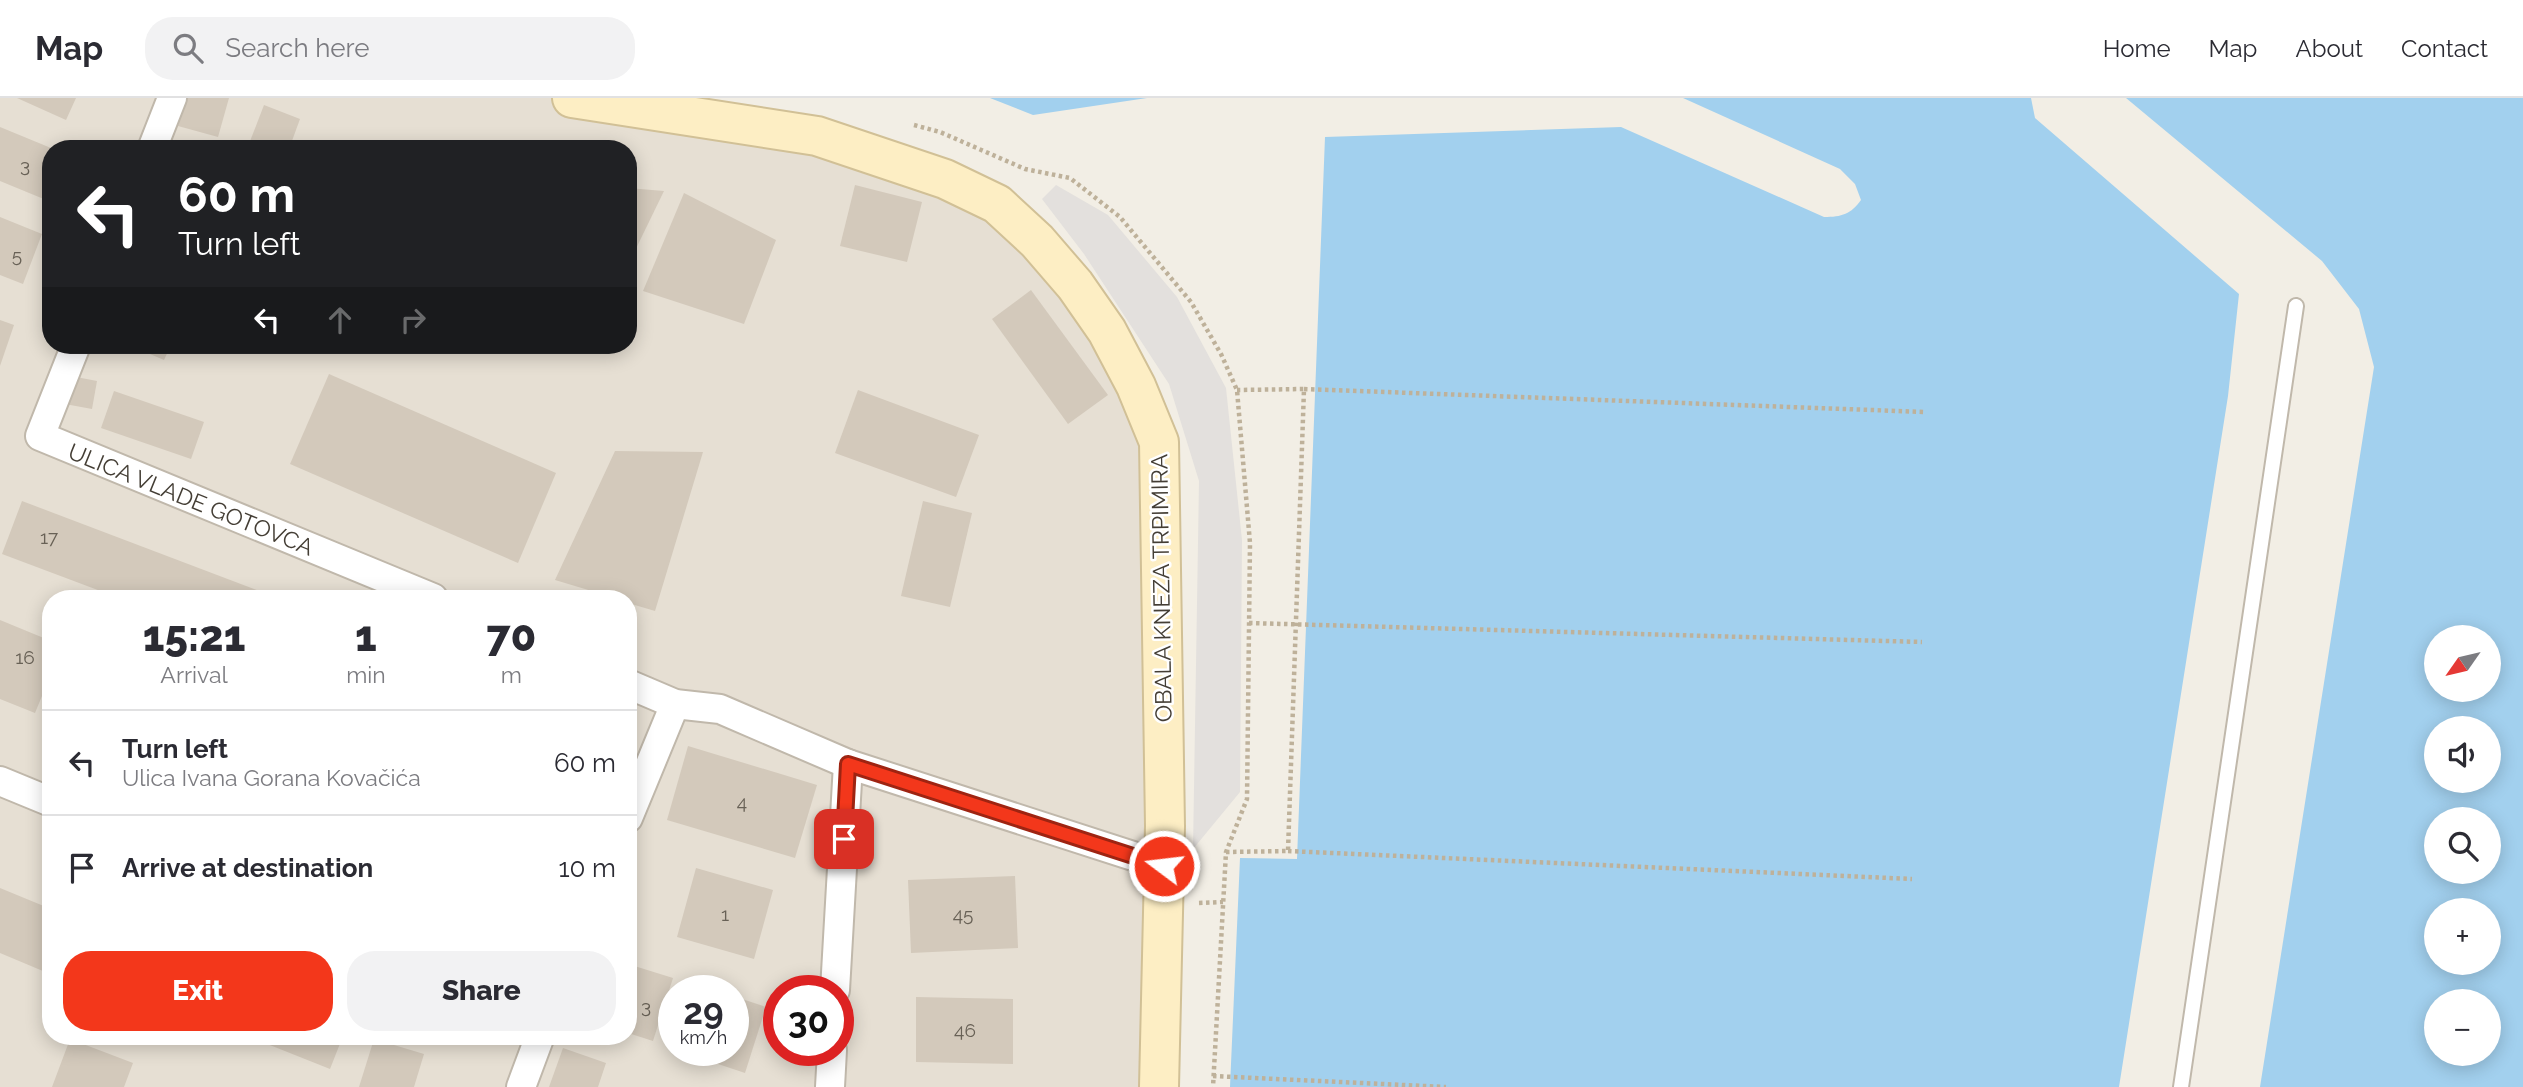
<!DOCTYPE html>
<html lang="en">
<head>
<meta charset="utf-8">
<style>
  body { margin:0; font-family:Raleway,sans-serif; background:#f2f2f3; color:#2b2b33; height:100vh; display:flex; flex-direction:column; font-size:26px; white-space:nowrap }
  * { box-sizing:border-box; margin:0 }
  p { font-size:23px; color:#7c7c81 }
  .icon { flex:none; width:38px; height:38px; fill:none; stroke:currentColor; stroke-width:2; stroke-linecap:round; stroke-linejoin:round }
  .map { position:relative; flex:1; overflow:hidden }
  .details { position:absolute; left:42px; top:492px; width:595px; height:455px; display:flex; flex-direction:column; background:#fff; border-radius:28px; box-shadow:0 4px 18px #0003 }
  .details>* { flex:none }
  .hud { position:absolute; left:42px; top:42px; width:595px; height:214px; border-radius:28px; box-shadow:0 4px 18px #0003; background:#202124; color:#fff; overflow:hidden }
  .needle { width:46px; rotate:236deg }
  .controls { position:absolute; left:2424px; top:527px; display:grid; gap:14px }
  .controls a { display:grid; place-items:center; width:77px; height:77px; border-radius:50%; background:#fff; box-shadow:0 4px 18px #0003; font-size:35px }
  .speed { position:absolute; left:658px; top:877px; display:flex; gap:14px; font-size:35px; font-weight:700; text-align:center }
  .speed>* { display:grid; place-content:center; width:91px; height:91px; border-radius:50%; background:#fff; box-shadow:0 4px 18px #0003; line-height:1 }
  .speed small { font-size:18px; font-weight:400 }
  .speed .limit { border:10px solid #d22; background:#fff; color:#111 }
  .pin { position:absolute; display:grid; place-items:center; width:60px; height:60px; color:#fff; margin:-30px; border-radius:14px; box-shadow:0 4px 10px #0006 }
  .me { position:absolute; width:77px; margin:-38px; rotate:285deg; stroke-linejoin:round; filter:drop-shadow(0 0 5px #0008) }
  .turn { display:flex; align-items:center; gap:24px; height:147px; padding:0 21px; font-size:32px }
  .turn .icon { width:91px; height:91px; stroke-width:2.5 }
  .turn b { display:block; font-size:49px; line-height:60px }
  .lanes { display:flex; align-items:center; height:66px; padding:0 21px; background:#0003; justify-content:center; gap:35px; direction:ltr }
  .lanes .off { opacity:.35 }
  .eta { display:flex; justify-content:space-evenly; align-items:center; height:119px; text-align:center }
  .eta b { font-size:42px; font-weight:800; line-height:49px }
  .cta { display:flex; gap:14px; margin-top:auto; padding:14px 21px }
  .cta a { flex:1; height:80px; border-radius:28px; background:#f3371b; color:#fff; font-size:28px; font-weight:800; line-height:80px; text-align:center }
  .cta a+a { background:#f2f2f3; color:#2b2b33 }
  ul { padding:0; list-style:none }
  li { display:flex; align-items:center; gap:21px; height:105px; padding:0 21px; border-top:2px solid #e1e1e2 }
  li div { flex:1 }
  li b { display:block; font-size:26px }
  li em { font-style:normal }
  header { display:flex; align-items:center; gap:42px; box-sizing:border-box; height:98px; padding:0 35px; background:#fff; border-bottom:2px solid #e1e1e2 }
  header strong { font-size:33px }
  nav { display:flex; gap:38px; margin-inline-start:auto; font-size:24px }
  .search { width:490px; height:63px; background:#f2f2f3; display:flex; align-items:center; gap:18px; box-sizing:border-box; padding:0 24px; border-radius:28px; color:#7c7c81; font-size:26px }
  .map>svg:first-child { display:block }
  .residential { fill:#e6dfd3; fill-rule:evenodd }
  .parking { fill:#e3e0dd }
  .water { fill:#a2d0ee; fill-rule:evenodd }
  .building { fill:#d3c9bb }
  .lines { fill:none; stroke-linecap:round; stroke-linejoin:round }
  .lane-casing { stroke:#c0b8ab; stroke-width:18 }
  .street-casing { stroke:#c0b8ab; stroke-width:32 }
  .secondary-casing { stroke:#d1c096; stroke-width:42 }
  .path { stroke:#beb19a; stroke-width:4.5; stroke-dasharray:3.5 3.5; stroke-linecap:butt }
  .lane { stroke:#fff; stroke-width:14 }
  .street { stroke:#fff; stroke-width:28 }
  .secondary { stroke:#fdeec4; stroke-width:38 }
  .route-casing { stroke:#9e2412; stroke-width:18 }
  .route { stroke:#f3371b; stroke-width:12 }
  .labels { text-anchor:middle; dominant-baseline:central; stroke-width:5; stroke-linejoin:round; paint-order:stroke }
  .number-label { font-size:19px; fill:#686156 }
  .street-label { font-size:23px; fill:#443e35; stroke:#fff }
</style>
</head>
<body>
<header>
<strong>Map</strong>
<div class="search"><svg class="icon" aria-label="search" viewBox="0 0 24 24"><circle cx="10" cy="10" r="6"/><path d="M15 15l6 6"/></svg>Search here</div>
<nav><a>Home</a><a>Map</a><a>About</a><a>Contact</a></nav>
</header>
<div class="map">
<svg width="2523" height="989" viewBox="0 0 2523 989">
  <rect width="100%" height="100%" fill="#f2eee5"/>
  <path class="residential" d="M0 0H641L817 38 1037 143 1159 344V989H0ZM51 51H628V247H51ZM51 500H628V938H51ZM674 892H733V952H674ZM779 892H838V952H779Z"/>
  <path class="parking" d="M1056 87 1108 117 1177 199 1226 290 1242 442 1240 694 1193 751 1199 383 1169 286 1084 156 1042 101Z"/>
  <g class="water">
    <path d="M990 0H1147L1033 17Z"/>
    <path d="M1683 0H2031L2035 20 2239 196 2228 298 2119 989H1230L1240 760 1297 761 1325 39 1621 29 1824 119C1842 119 1851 116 1861 102L1855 86 1840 71Z"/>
    <path d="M2126 0H2523V989H2260L2374 269 2359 211 2322 163ZM2436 539H2488V592H2436ZM2436 630H2488V682H2436ZM2436 721H2488V774H2436ZM2436 812H2488V864H2436ZM2436 903H2488V956H2436Z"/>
  </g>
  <g class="building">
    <path d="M17 0H76L66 22Z"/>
    <path d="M185 0H229L218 39 178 28Z"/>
    <path d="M264 7 300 21 289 51H247Z"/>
    <path d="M0 29 51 50V104L0 83Z"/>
    <path d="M855 87 922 104 907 164 840 148Z"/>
    <path d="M628 90 664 93 628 167Z"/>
    <path d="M684 95 776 142 744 226 643 193Z"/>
    <path d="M0 119 42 136 23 186 0 177Z"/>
    <path d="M1031 192 1108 297 1068 326 992 221Z"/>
    <path d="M0 222 14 227 0 268Z"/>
    <path d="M129 247H171L164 262Z"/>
    <path d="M329 276 556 375 518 465 290 366Z"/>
    <path d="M71 278 97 283 92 311 65 306Z"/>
    <path d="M858 292 979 337 956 399 835 355Z"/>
    <path d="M114 293 204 324 191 361 101 330Z"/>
    <path d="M615 353 703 354 655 513 628 505V500H615L555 482Z"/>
    <path d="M22 403 278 500H119L2 456Z"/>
    <path d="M923 403 972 415 950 509 901 498Z"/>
    <path d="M0 522 51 543V576L35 615 0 601Z"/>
    <path d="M688 648 817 687 795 760 667 722Z"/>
    <path d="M696 770 773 792 754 861 677 839Z"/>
    <path d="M1015 778 1018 850 911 855 908 782Z"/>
    <path d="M0 790 51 811V894L44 892 50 876 0 855Z"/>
    <path d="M628 866 673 880 653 943 628 935Z"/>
    <path d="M733 898 766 909 745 975 697 959 700 952H733Z"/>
    <path d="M916 899 1013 901V966L916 964Z"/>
    <path d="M247 938H343L330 971Z"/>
    <path d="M70 941 133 965 124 989H52Z"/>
    <path d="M374 941 424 956 414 989H359Z"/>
    <path d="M563 950 606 965 598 989H549Z"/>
  </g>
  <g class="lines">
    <g class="lane-casing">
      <path id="lane" d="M2181 989 2296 208"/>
    </g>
    <g class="street-casing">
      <g id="street">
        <path d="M152 51 172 0"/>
        <path d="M76 247 40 338 433 500"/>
        <path d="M628 586 675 606 720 611 848 666 1164 768"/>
        <path d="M0 683 51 704"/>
        <path d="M628 720 675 606"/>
        <path d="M835 892 848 666"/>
        <path d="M521 989 540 938"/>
        <path d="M830 989 832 952"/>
      </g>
    </g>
    <g class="secondary-casing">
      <path id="secondary" d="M572 0 817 38 945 81 997 106 1037 143 1075 187 1107 233 1136 288 1159 344 1165 728 1159 989"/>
    </g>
    <g class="path">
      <path d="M914 27 940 34 1025 71 1070 80 1120 119 1191 204 1221 256 1237 292 1250 445 1247 701 1226 754 1213 989"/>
      <path d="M1304 291 1925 314"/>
      <path d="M1249 525 1922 544"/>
      <path d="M1288 753 1912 781"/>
      <path d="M1226 754 1288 753 1304 291 1237 292"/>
      <path d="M1199 805 1223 804"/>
      <path d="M1213 978 1446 989"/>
    </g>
    <use href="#lane" class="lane"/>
    <use href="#street" class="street"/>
    <use href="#secondary" class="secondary"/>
  </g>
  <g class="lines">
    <g class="route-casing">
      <path id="route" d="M844 741 848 666 1164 768"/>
    </g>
    <use href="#route" class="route"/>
  </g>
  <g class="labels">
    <g class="number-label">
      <text x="25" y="67">3</text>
      <text x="17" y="157">5</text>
      <text x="49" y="439">17</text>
      <text x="25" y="559">16</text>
      <text x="742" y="704">4</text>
      <text x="725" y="816">1</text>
      <text x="963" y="816">45</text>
      <text x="646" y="908">3</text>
      <text x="965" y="932">46</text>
    </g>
    <g class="street-label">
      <text transform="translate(191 401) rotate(22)">ULICA VLADE GOTOVCA</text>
      <text transform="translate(1161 490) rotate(-91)">OBALA KNEZA TRPIMIRA</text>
    </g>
  </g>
</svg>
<div class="controls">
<a><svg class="needle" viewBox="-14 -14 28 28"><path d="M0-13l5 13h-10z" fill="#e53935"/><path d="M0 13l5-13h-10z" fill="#7c7c81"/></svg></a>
<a><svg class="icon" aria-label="sound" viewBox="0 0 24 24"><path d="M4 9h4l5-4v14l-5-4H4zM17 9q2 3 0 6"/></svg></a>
<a><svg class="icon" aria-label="search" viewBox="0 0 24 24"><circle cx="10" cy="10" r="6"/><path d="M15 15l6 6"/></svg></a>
<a>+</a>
<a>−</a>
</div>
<div class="speed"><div>29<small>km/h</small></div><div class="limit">30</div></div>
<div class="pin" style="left:844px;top:741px;background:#d93025"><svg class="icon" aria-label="arrive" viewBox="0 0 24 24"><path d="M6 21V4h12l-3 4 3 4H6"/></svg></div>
<svg class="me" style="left:1164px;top:768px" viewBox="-20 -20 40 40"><circle r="17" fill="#f3371b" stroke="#fff" stroke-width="3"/><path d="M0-11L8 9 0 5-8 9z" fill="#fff"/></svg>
<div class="hud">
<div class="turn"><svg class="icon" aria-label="left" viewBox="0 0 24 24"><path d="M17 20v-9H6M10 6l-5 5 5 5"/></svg><div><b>60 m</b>Turn left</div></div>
<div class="lanes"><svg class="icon" aria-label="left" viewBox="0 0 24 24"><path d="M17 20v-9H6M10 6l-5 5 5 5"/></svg><svg class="icon off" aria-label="ahead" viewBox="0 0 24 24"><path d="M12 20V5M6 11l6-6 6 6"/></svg><svg class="icon off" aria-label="right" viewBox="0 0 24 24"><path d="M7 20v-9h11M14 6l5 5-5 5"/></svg></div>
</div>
<section class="details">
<div class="eta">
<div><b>15:21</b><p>Arrival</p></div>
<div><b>1</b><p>min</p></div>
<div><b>70</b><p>m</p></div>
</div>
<ul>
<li><svg class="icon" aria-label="left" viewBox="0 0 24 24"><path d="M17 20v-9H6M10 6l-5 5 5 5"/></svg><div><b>Turn left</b><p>Ulica Ivana Gorana Kovačića</p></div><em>60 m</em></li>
<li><svg class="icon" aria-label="arrive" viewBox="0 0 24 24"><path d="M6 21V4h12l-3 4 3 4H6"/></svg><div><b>Arrive at destination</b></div><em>10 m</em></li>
</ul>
<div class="cta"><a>Exit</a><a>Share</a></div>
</section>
</div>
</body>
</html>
